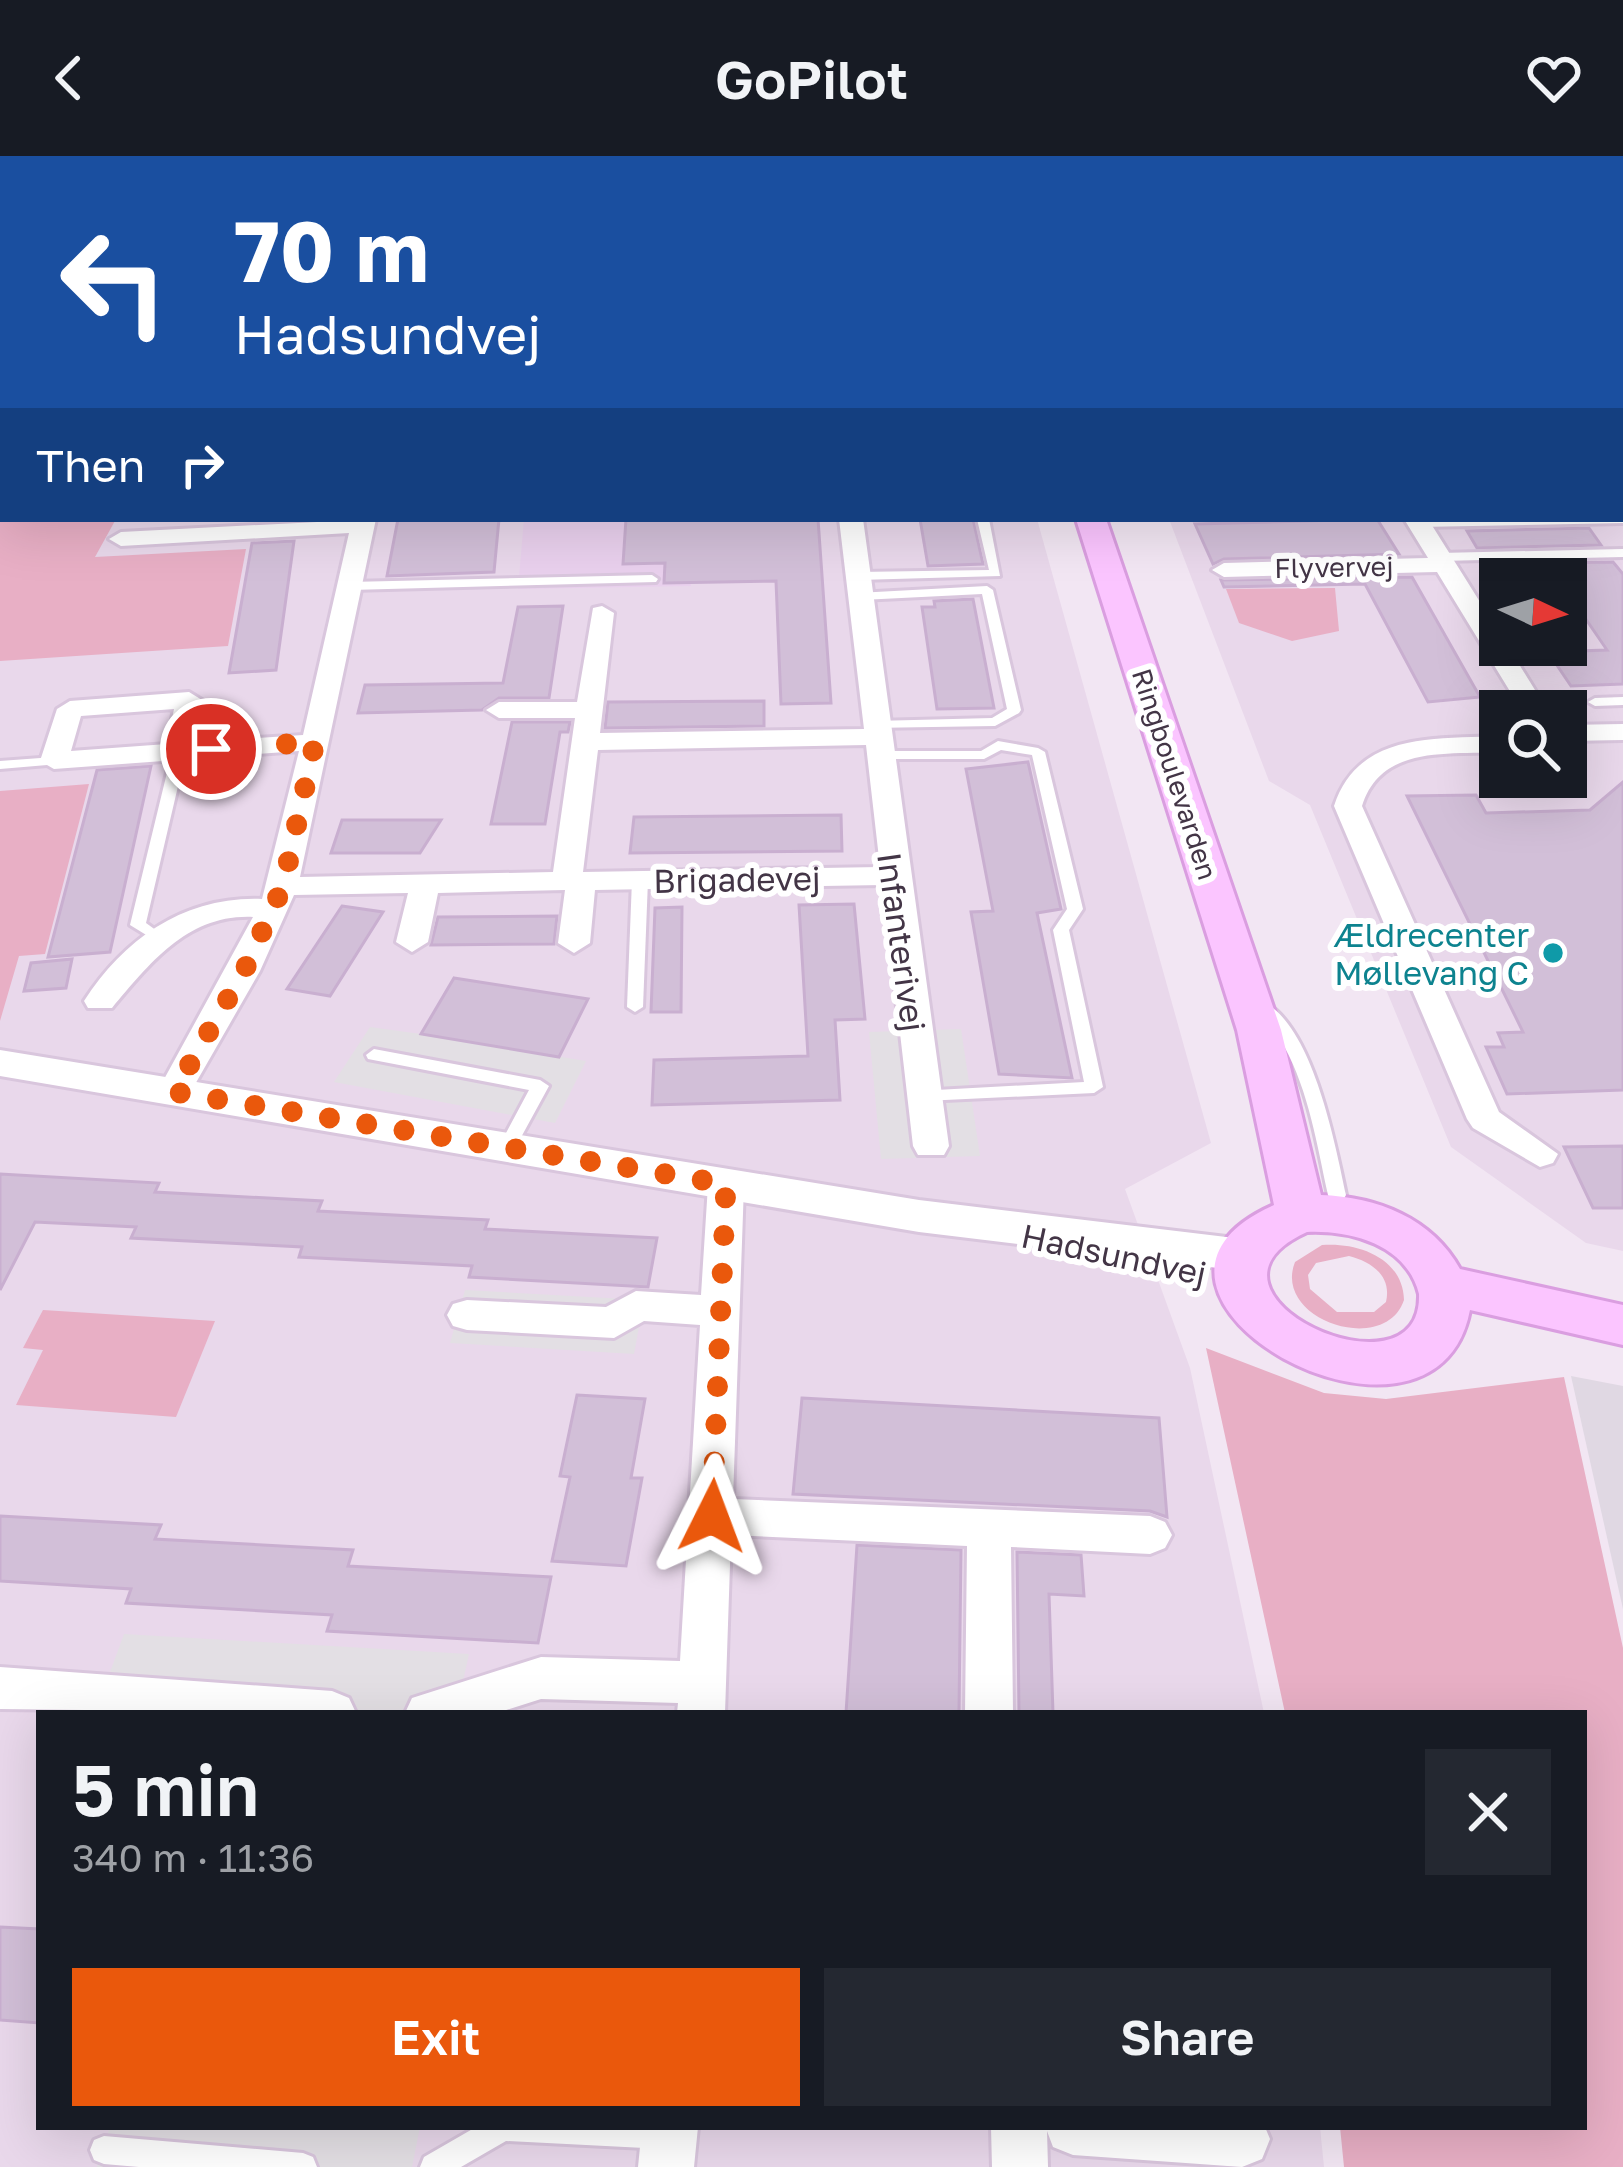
<!DOCTYPE html>
<html lang="en">
<head>
<meta charset="utf-8">
<style>
  body { margin:0; font-family:"Golos Text",sans-serif; background:#242831; color:#f1f3f6; height:100vh; display:flex; flex-direction:column; font-size:45px; white-space:nowrap }
  * { box-sizing:border-box; margin:0 }
  p { font-size:39px; color:#9ea1a6 }
  .icon { flex:none; width:66px; height:66px; fill:none; stroke:currentColor; stroke-width:2; stroke-linecap:round; stroke-linejoin:round }
  .map { position:relative; flex:1; overflow:hidden }
  .sheet { position:absolute; left:36px; top:1554px; width:1551px; height:420px; display:flex; flex-direction:column; background:#171b24; border-radius:0px; box-shadow:0 12px 48px #0002 }
  .sheet>* { flex:none }
  .guide { position:absolute; left:0px; top:0px; width:1623px; height:366px; box-shadow:0 12px 48px #0002; background:#1a4fa0; color:#fff; overflow:hidden }
  .needle { width:78px; rotate:94deg }
  .controls { position:absolute; left:1479px; top:402px; display:grid; gap:24px }
  .controls a { display:grid; place-items:center; width:108px; height:108px; border-radius:0px; background:#171b24; box-shadow:0 12px 48px #0002; font-size:60px }
  .pin { position:absolute; display:grid; place-items:center; width:102px; height:102px; color:#fff; margin:-51px; border:6px solid #fff; border-radius:50%; box-shadow:0 3px 12px #0007 }
  .me { position:absolute; width:132px; margin:-66px; rotate:3deg; stroke-linejoin:round; filter:drop-shadow(0 0 9px #0008) }
  .turn { display:flex; align-items:center; gap:42px; height:252px; padding:0 36px; font-size:54px }
  .turn .icon { width:156px; height:156px; stroke-width:2.5 }
  .turn b { display:block; font-size:84px; line-height:102px }
  .then { display:flex; align-items:center; height:114px; padding:0 36px; background:#0003; gap:24px; font-size:45px }
  .round { display:grid; place-items:center; flex:none; width:126px; height:126px; border-radius:0px; background:#242831 }
  .headline { display:flex; align-items:center; justify-content:space-between; height:204px; padding:0 36px }
  h1 { font-size:72px; font-weight:600; line-height:90px }
  .action { display:flex; gap:24px; margin-top:auto; padding:24px 36px }
  .action a { flex:1; height:138px; border-radius:0px; background:#ea580c; color:#fff; font-size:48px; font-weight:600; line-height:138px; text-align:center }
  .action a+a { background:#242831; color:#f1f3f6 }
  header { display:flex; justify-content:space-between; align-items:center; height:156px; padding:0 36px; background:#171b24; font-size:54px; font-weight:600 }
  .map>svg:first-child { display:block }
  .residential { fill:#e9d8eb; fill-rule:evenodd }
  .commercial { fill:#ecd1f6 }
  .industrial { fill:#e0d8e3 }
  .education { fill:#e9d0ed }
  .green { fill:#e8afc5; fill-rule:evenodd }
  .parking { fill:#e3dfe4 }
  .building { fill:#d2bfd8; stroke:#c9afd0; stroke-width:3 }
  .lines { fill:none; stroke-linecap:round; stroke-linejoin:round }
  .service-casing { stroke:#d9c6dd; stroke-width:6 }
  .minor-casing { stroke:#d9c6dd; stroke-width:6 }
  .tertiary-casing { stroke:#d9c6dd; stroke-width:6 }
  .secondary-casing { stroke:#da9ee0; stroke-width:6 }
  .service { fill:#fff; fill-rule:evenodd }
  .minor { fill:#fff; fill-rule:evenodd }
  .tertiary { fill:#fff; fill-rule:evenodd }
  .secondary { fill:#fbc5ff; fill-rule:evenodd }
  .route { stroke:#ea580c; stroke-width:21; stroke-dasharray:0 37.8 }
  .culture-dot { fill:#0f9aa8; stroke:#fff; stroke-width:4.5 }
  .labels { text-anchor:middle; dominant-baseline:central; stroke-width:12; stroke-linejoin:round; paint-order:stroke }
  .far-street-label { font-size:27px; fill:#433546; stroke:#fff }
  .street-label { font-size:33px; fill:#433546; stroke:#fff }
  .culture-label { font-size:33px; fill:#0d838f; stroke:#fff; text-anchor:end }
</style>
</head>
<body>
<header><svg class="icon" aria-label="back" viewBox="0 0 24 24"><path d="M15 5l-7 7 7 7"/></svg>GoPilot<svg class="icon" aria-label="heart" viewBox="0 0 24 24"><path d="M12 20l-8-8c-3-5 5-10 8-4 3-6 11-1 8 4z"/></svg></header>
<div class="map">
<svg width="1623" height="2011" viewBox="0 0 1623 2011">
  <rect width="100%" height="100%" fill="#f2e6f3"/>
  <g class="residential">
    <path d="M0 0H926L3 3V363H1037L1211 987 1125 1033 1190 1212 1264 1557H39V1971H1320L1324 2011H0Z"/>
    <path d="M992 0H1623V1095L1586 1087 1451 991 1310 649 1269 625 1169 363H1620V3ZM1500 423H1566V489H1500ZM1500 555H1566V621H1500Z"/>
  </g>
  <path class="commercial" d="M1009 0H1604L1608 3H1011Z"/>
  <path class="industrial" d="M1571 1220 1623 1230V1453Z"/>
  <path class="education" d="M524 363H690L691 430 518 433Z"/>
  <g class="green">
    <path d="M0 182 3 363H116L95 401 246 393 228 490 0 505Z"/>
    <path d="M1335 432 1339 475 1292 485 1239 467 1226 433Z"/>
    <path d="M89 628 45 798 19 800 0 865V635Z"/>
    <path d="M1322 1089C1358 1086 1403 1102 1404 1144 1385 1201 1272 1164 1295 1106ZM1349 1100C1372 1106 1392 1120 1386 1146L1374 1156H1337L1310 1133 1308 1119 1316 1107Z"/>
    <path d="M43 1154 215 1165 176 1261 16 1249 43 1194 23 1192Z"/>
    <path d="M1206 1192 1324 1237 1386 1243 1564 1221 1623 1492V2011H1344L1340 1971H1584V1557H1285Z"/>
  </g>
  <g class="parking">
    <path d="M370 871 421 878 586 905 555 967 334 926Z"/>
    <path d="M961 873 980 1000 881 1003 869 876Z"/>
    <path d="M465 1134 644 1144 634 1198 450 1187Z"/>
    <path d="M124 1478 469 1498 456 1557H95Z"/>
    <path d="M110 1971H420L412 2011H97Z"/>
  </g>
  <g class="building">
    <path d="M398 363H499L494 416 387 420Z"/>
    <path d="M626 363H818L831 547 781 548 776 425 664 427 665 407 623 408Z"/>
    <path d="M920 363H973L983 408 928 410Z"/>
    <path d="M1377 363 1399 398 1224 403 1213 408 1195 368Z"/>
    <path d="M1589 372 1601 389 1477 392 1467 375Z"/>
    <path d="M294 385 276 514 229 517 252 387Z"/>
    <path d="M1613 406 1623 418V528L1571 530 1548 496 1607 494 1566 434V423H1497L1488 408Z"/>
    <path d="M1412 421 1480 541 1428 546 1365 428 1224 431 1221 424Z"/>
    <path d="M973 443 994 552 937 553 922 451H935L934 445Z"/>
    <path d="M563 450 549 542H499L482 554 358 557 365 529 503 527 518 451Z"/>
    <path d="M764 545V570L605 572 608 546Z"/>
    <path d="M512 566H570L568 576H560L545 668H491Z"/>
    <path d="M1028 606 1061 753 1037 757 1072 922 999 918 971 756 993 755 966 613Z"/>
    <path d="M151 610 110 796 48 801 97 614Z"/>
    <path d="M1623 626V934L1507 938 1486 891H1504L1498 877 1523 876 1407 640 1476 639 1486 657 1590 654Z"/>
    <path d="M841 659 842 695 630 697 634 661Z"/>
    <path d="M342 664H441L420 697H331Z"/>
    <path d="M854 748 865 863 835 864 840 944 652 949 654 904 808 900 799 749Z"/>
    <path d="M342 750 383 756 330 840 287 833Z"/>
    <path d="M682 751 681 856H651L655 752Z"/>
    <path d="M557 760 554 788 431 789 438 761Z"/>
    <path d="M72 803 66 832 24 835 31 807Z"/>
    <path d="M454 822 588 843 559 901 421 878Z"/>
    <path d="M1623 990V1052H1593L1564 991Z"/>
    <path d="M0 1018 159 1027 155 1036 322 1045 318 1055 488 1064 485 1073 657 1082 648 1131 469 1121 472 1110 299 1101 302 1091 131 1082 136 1071 35 1066 0 1134Z"/>
    <path d="M577 1239 645 1243 631 1322H642L626 1410 552 1405 570 1321 560 1320Z"/>
    <path d="M802 1242 1159 1262 1167 1361 1150 1355 793 1338Z"/>
    <path d="M0 1360 161 1369 155 1383 353 1394 348 1410 551 1421 538 1487 327 1475 332 1459 126 1447 131 1433 0 1425Z"/>
    <path d="M857 1389 961 1394 959 1557H846Z"/>
    <path d="M1017 1396 1081 1399 1084 1440 1049 1438 1053 1557H1019Z"/>
    <path d="M0 1771 39 1773V1867L0 1864Z"/>
  </g>
  <g class="lines">
    <g class="service-casing">
      <g id="service">
        <path d="M1266 0H1349L1268 3Z"/>
        <path d="M3 142V148L0 149V143Z"/>
        <rect x="1620" y="310" width="3" height="9"/>
        <rect x="1620" y="332" width="3" height="6"/>
        <path d="M1620 361H1623V367L1419 371 1413 368 1419 365 1620 363Z"/>
        <path d="M977 363H989L1000 420 858 424 852 420 858 416 989 414Z"/>
        <path d="M1623 393V401L1440 405 1434 401 1440 397Z"/>
        <path d="M652 419 658 423 656 426 350 434 344 430 350 426Z"/>
        <path d="M987 430 993 434 1021 554 1019 557 995 570 870 572 868 569 875 565 992 562 1007 553 982 438 861 444 855 440 857 437Z"/>
        <path d="M1623 541V549L1595 550 1588 546 1595 542Z"/>
        <path d="M998 585 1038 592 1045 596 1083 753 1069 774 1103 931 1094 937 924 945 915 939 918 935 1084 926 1053 774 1067 753 1032 599 1001 594 984 603H879L872 599 879 595H981Z"/>
        <path d="M179 592 186 596 146 767 164 780 156 785 130 769 172 596Z"/>
        <path d="M54 601 59 602V608L0 613V605Z"/>
        <path d="M640 719 648 724 643 851 635 856 627 851 632 724Z"/>
        <path d="M1264 846C1313 872 1335 987 1346 1039L1343 1044H1331L1328 1039C1317 989 1309 936 1284 890 1276 876 1265 864 1256 851Z"/>
        <path d="M374 893 540 924 549 930 513 996 507 998 498 992 529 934 368 903 366 899Z"/>
        <path d="M476 1971H675L678 1979 674 1989 664 1993 506 1985 461 2011H420L424 2001Z"/>
        <path d="M104 1980 303 1997 313 2001 317 2011H139L104 2008 94 2004 90 1994 94 1984Z"/>
      </g>
    </g>
    <g class="minor-casing">
      <g id="minor">
        <path d="M221 0H237L220 3Z"/>
        <path d="M435 0H451L434 3Z"/>
        <path d="M798 0H814L815 3H799Z"/>
        <path d="M1261 0H1277L1279 3H1263Z"/>
        <path d="M1576 0H1594L1596 3H1578Z"/>
        <rect x="1620" y="28" width="3" height="10"/>
        <rect x="0" y="64" width="3" height="10"/>
        <rect x="1620" y="147" width="3" height="12"/>
        <path d="M376 363 300 721 553 716 575 562H499L486 554 499 546H577L593 452 602 450 614 457 600 577 864 573 839 363H863L949 990 944 999H918L913 990 883 729 595 734 590 787 574 797 558 787 565 734 438 737 428 786 412 796 396 786 408 737 294 739 260 815 186 944H162L157 936 253 761C188 758 150 807 112 852H88L84 845C125 782 185 740 262 743L299 595 54 613 40 605 57 553 70 545 189 536 202 544 195 586 303 579 349 377 121 390 109 383 121 376ZM174 553 167 588 71 595 81 560ZM866 589 880 711 583 716 598 594Z"/>
        <path d="M1404 363H1428L1500 478V489H1507L1548 555H1522L1437 416 1224 421 1212 414 1224 407 1428 402Z"/>
        <path d="M1623 568V584L1566 585V569Z"/>
        <path d="M1500 580V596C1447 599 1381 589 1362 650L1499 956 1558 998 1553 1007 1540 1011 1473 972 1467 963 1334 650C1358 576 1434 583 1500 580Z"/>
        <path d="M726 1016 739 1020 744 1029 733 1343 1150 1360 1165 1366 1172 1379 1165 1392 1150 1398 1011 1391 1013 1557H965L967 1390 731 1379 725 1557H677L678 1547 541 1543 497 1557H405L412 1542 541 1501 680 1505 700 1169 644 1165 614 1182 467 1174 453 1170 447 1159 453 1148 467 1144 606 1151 636 1135 701 1139 708 1029 713 1020Z"/>
        <path d="M0 1511 332 1535 349 1542 356 1557 0 1553Z"/>
        <path d="M642 1971H698L694 2011H638Z"/>
        <path d="M991 1971H1265L1270 1983 1262 2003 1242 2011 1073 1999 1053 1991 1047 1975 1048 2011H992Z"/>
      </g>
    </g>
    <g class="tertiary-casing">
      <path id="tertiary" d="M0 894 919 1044 1243 1083 1259 1087 1265 1099 1259 1111 1243 1115 919 1076 0 920Z"/>
    </g>
    <g class="secondary-casing">
      <g id="secondary">
        <path d="M959 0H981L982 3H960Z"/>
        <path d="M1076 363H1106L1281 874 1321 1039C1377 1041 1432 1062 1460 1113L1623 1149V1189L1470 1154C1435 1337 1075 1136 1274 1049L1237 874ZM1307 1076C1351 1074 1407 1089 1419 1138 1423 1251 1172 1137 1307 1076Z"/>
      </g>
    </g>
    <use href="#service" class="service"/>
    <use href="#minor" class="minor"/>
    <use href="#tertiary" class="tertiary"/>
    <use href="#secondary" class="secondary"/>
  </g>
  <g class="lines">
    <path class="route" d="M211 593 315 586 283 730 244 815 174 936 726 1028 712 1360"/>
  </g>
  <circle class="culture-dot" cx="1553" cy="797" r="12"/>
  <g class="labels">
    <g class="far-street-label">
      <text transform="translate(1334 411) rotate(-1)">Flyvervej</text>
      <text transform="translate(1175 618) rotate(72)">Ringboulevarden</text>
    </g>
    <g class="street-label">
      <text transform="translate(737 723) rotate(-1)">Brigadevej</text>
      <text transform="translate(902 786) rotate(82)">Infanterivej</text>
      <text transform="translate(1114 1098) rotate(12)">Hadsundvej</text>
    </g>
    <g class="culture-label">
      <text x="1529" y="778">Ældrecenter<tspan x="1529" dy="38">Møllevang C</tspan></text>
    </g>
  </g>
</svg>
<div class="controls">
<a><svg class="needle" viewBox="-14 -14 28 28"><path d="M0-13l5 13h-10z" fill="#e53935"/><path d="M0 13l5-13h-10z" fill="#9ea1a6"/></svg></a>
<a><svg class="icon" aria-label="search" viewBox="0 0 24 24"><circle cx="10" cy="10" r="6"/><path d="M15 15l6 6"/></svg></a>
</div>
<div class="pin" style="left:211px;top:593px;background:#d93025"><svg class="icon" aria-label="arrive" viewBox="0 0 24 24"><path d="M6 21V4h12l-3 4 3 4H6"/></svg></div>
<svg class="me" style="left:712px;top:1360px" viewBox="-20 -20 40 40"><path d="M0-17L14 15 0 8-14 15z" fill="#ea580c" stroke="#fff" stroke-width="4"/></svg>
<div class="guide">
<div class="turn"><svg class="icon" aria-label="left" viewBox="0 0 24 24"><path d="M17 20v-9H6M10 6l-5 5 5 5"/></svg><div><b>70 m</b>Hadsundvej</div></div>
<div class="then">Then<svg class="icon" aria-label="right" viewBox="0 0 24 24"><path d="M7 20v-9h11M14 6l5 5-5 5"/></svg></div>
</div>
<section class="sheet">
<div class="headline"><div><h1>5 min</h1><p>340 m · 11:36</p></div><a class="round"><svg class="icon" aria-label="close" viewBox="0 0 24 24"><path d="M6 6l12 12M18 6L6 18"/></svg></a></div>
<div class="action"><a>Exit</a><a>Share</a></div>
</section>
</div>
</body>
</html>
